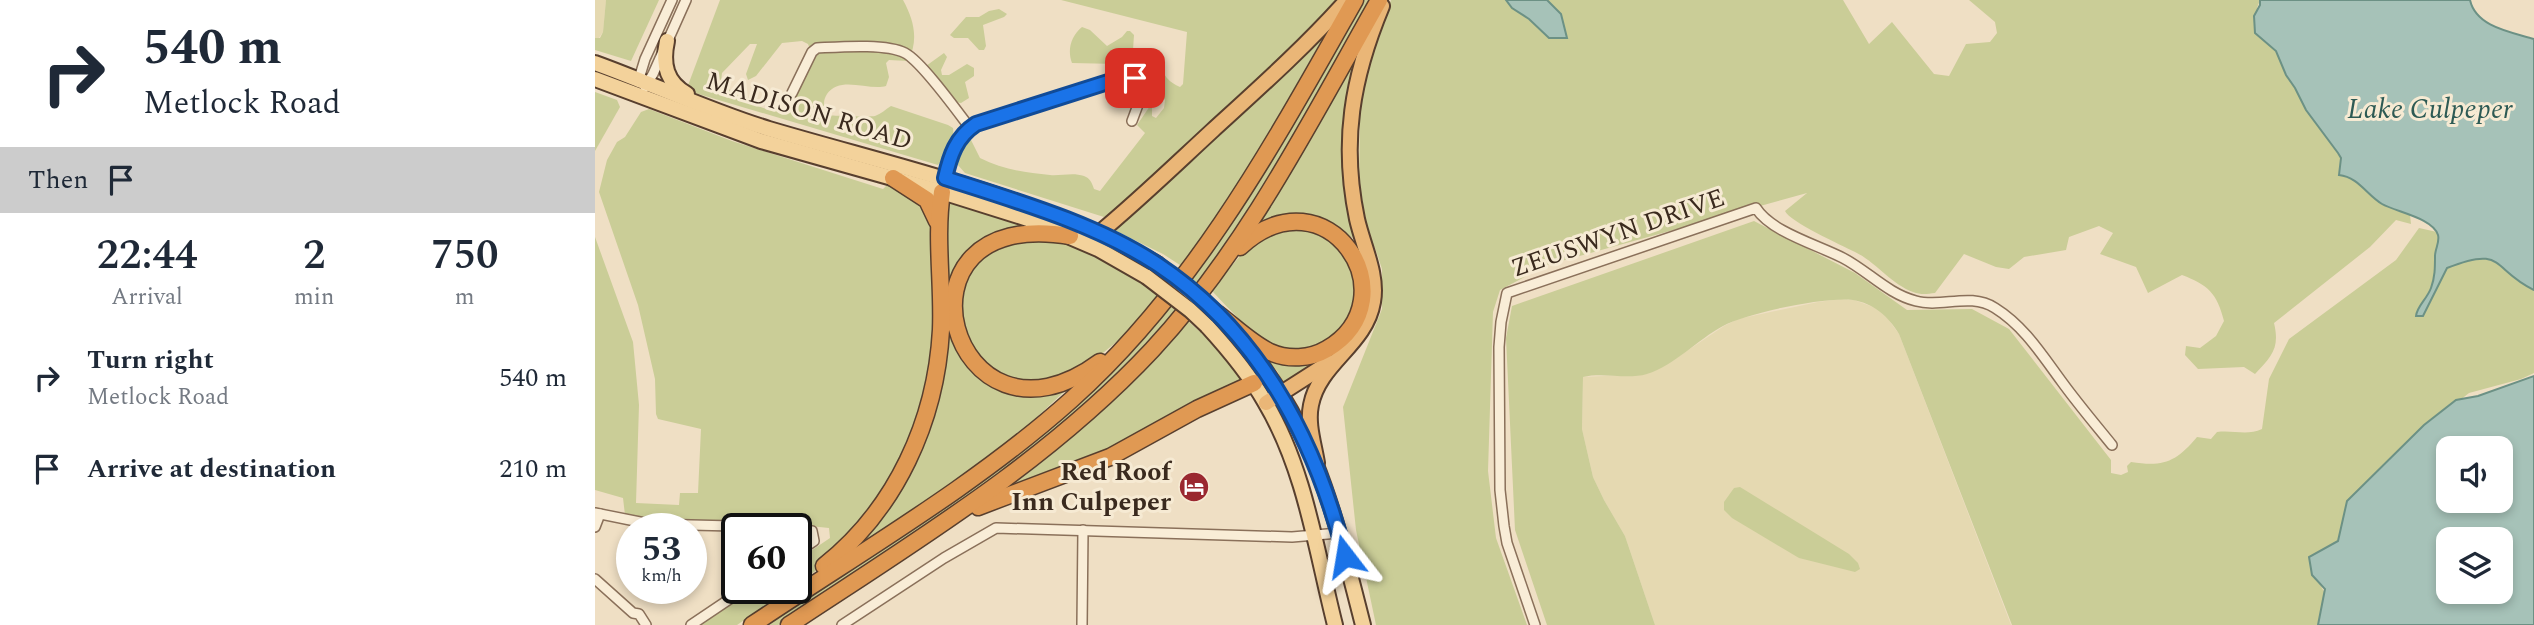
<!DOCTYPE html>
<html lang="en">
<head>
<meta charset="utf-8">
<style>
  body { margin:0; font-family:Spectral,serif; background:#f2f2f3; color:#1f2937; height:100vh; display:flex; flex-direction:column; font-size:26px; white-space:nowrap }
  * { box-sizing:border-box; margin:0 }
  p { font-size:23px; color:#747a83 }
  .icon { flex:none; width:38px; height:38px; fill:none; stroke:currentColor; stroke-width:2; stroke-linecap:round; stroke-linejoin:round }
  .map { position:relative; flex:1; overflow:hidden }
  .sheet { display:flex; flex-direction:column; background:#fff; width:595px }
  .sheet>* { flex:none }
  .guide { background:#fff; color:#1f2937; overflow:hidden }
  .tools { position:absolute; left:1841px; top:436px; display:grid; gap:14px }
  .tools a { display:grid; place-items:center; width:77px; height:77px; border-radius:14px; background:#fff; box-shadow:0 4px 10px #0003; font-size:35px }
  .speed { position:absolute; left:21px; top:513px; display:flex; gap:14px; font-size:35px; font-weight:700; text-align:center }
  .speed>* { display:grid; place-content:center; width:91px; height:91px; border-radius:50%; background:#fff; box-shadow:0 4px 10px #0003; line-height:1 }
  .speed small { font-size:18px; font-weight:400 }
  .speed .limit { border:4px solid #111; border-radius:10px; background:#fff; color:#111 }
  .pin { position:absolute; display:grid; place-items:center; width:60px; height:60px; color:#fff; margin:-30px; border-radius:14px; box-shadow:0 4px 10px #0006 }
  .me { position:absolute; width:77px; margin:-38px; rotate:346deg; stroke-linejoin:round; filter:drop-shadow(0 0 5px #0008) }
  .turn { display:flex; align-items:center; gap:24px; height:147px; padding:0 28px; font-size:32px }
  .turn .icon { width:91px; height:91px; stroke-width:2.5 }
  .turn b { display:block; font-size:49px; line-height:60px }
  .then { display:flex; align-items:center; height:66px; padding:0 28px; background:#0003; gap:14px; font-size:26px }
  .eta { display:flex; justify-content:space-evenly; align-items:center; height:119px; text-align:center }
  .eta b { font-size:42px; font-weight:600; line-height:49px }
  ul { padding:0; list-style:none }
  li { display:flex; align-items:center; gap:21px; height:91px; padding:0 28px }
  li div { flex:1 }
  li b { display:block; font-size:26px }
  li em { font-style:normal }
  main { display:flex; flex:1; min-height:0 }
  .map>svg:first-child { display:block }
  .farmland { fill:#e5d9b1 }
  .green { fill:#cacd97; fill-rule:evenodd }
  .water { fill:#a6c2b8; stroke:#6c9185; stroke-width:2; fill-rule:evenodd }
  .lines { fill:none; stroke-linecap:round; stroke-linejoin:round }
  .minor-casing { stroke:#8a705a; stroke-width:12 }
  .primary-casing { stroke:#583f2e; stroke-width:18 }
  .trunk-casing { stroke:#583f2e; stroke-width:18 }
  .motorway-casing { stroke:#583f2e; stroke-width:19 }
  .minor { stroke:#f9edd7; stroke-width:9 }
  .primary { stroke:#f3d29b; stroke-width:14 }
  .trunk { stroke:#eab677; stroke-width:14 }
  .motorway { stroke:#e09953; stroke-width:16 }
  .primary-bridge-casing { stroke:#583f2e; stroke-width:18; stroke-linecap:butt }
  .primary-bridge { stroke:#f3d29b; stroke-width:14 }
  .route-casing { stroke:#114b97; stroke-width:18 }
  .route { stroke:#1a73e8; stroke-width:12 }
  .labels { text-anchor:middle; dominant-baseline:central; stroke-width:6; stroke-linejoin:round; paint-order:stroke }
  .street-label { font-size:26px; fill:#3a2a1e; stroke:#f6ead3 }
  .poi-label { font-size:26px; font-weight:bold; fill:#3a2a1e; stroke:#f6ead3; text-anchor:end }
  .water-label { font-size:28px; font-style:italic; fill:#2d5a54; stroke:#f6ead3 }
</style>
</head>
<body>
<main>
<section class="sheet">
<div class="guide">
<div class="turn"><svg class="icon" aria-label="right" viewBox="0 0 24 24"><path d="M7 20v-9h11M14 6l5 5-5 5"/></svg><div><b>540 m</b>Metlock Road</div></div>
<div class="then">Then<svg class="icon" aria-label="arrive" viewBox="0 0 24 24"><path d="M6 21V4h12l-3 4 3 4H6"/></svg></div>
</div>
<div class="eta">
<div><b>22:44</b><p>Arrival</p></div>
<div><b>2</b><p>min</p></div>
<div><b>750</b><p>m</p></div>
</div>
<ul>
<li><svg class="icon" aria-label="right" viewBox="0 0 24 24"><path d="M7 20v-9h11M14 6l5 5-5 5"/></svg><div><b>Turn right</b><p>Metlock Road</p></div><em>540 m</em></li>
<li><svg class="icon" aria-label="arrive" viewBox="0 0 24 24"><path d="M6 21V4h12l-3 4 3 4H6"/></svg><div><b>Arrive at destination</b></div><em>210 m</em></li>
</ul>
</section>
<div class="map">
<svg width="1939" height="625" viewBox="0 0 1939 625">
  <rect width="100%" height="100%" fill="#efdfc4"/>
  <g class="farmland">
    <path d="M0 0H11L8 32 3 39 0 38Z"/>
    <path d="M1246 299 1259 300 1281 308 1293 319 1304 334 1416 625H1060L1030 536 1009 500 998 477 987 429 988 377 1052 374 1077 361 1129 326 1143 319 1223 302Z"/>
  </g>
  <g class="green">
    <path d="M11 0H64L36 61 0 50V38H5L8 32Z"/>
    <path d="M125 0H308C319 20 324 40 313 61L294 60 291 63 294 77 291 86C274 91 245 75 232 94 227 102 229 108 233 115 238 116 275 117 280 116 286 114 291 109 296 106L353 125 358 128C360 141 352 156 343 165L100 93 92 88ZM207 41 213 44 218 57 204 88 191 108 178 106 174 110 160 105 153 97 147 98 139 93 126 82 127 73 155 44H162L151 74 153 80 161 76 187 43Z"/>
    <path d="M466 0H747L521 212 509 217 370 173 362 164 365 147 374 136 385 158C407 169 430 173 455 175 466 176 478 172 489 176 495 178 497 183 499 189L505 191 550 133 542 125 555 106 557 107V116L561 118 569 108 570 100 554 83 548 68 522 64 477 63C472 50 476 36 487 27L495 30 512 46 527 37 532 31H535L539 35 538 50 541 54 562 62C572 75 567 78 585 87L588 84 592 32Z"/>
    <path d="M765 0H779L676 178 610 278 557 341 470 426 334 527 183 625H165L373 487 548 335Z"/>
    <path d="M796 0H1248L1274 44 1297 22 1339 74 1354 76 1371 44 1395 42 1402 33 1400 22 1374 0H1665L1662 8 1796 195 1815 215 1816 224 1801 220 1775 247 1679 323C1685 348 1677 356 1660 374L1649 367 1603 369 1590 355 1591 346 1605 348 1621 336 1629 321C1622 293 1613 285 1587 275L1553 293 1541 267 1505 254 1518 233 1504 226 1474 237 1471 250 1429 257 1414 269 1401 267 1369 254 1340 293C1332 294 1326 295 1318 292 1296 284 1281 262 1260 252 1246 245 1195 222 1190 211L1212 193 952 265 905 290 898 312 893 471 901 538 932 625H781L761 530 748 407 787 309V269L780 248 771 233 764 191 765 103 773 60Z"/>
    <path d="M404 9 412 14 409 17 388 25 391 46 389 50H384L373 38H359L355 35 371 17H384L394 11Z"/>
    <path d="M738 20C691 104 643 188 588 267L568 254 517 229Z"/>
    <path d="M349 53 352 57 346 70 347 75H354L372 64 379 68V76L370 82 374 98 366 103 360 102 331 66Z"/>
    <path d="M760 59 765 60 759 85 760 239 736 225 666 224 664 221 754 62 758 63Z"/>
    <path d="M0 92 22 100 25 107 0 151Z"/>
    <path d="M54 109 137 141 288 189 293 184 309 188 338 215 342 323 332 401 287 499 230 564 201 585V561L235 538 234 528 186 523 67 521 30 515 28 498 0 490V237L38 342 44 405 41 503 84 505 85 493H103L106 429 63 419 61 414 60 379 43 305 4 192 12 160 22 142 30 137 46 112Z"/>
    <path d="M355 200 437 227 417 231 353 289 349 206Z"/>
    <path d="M1159 221 1260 273 1312 310 1377 309 1414 329 1516 460V473L1526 475 1533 472 1532 466 1536 462C1569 467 1581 462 1602 437L1616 439 1622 432C1639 430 1652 436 1667 429L1674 379 1694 339 1801 260 1824 228 1842 232 1939 279V373L1926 379 1874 393 1813 441 1793 479 1758 499 1743 541 1721 577 1733 599 1729 625H1417L1304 334C1294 317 1278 303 1258 300 1233 296 1151 313 1128 326 1102 340 1080 365 1052 374 1031 380 1009 372 988 377L987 429 998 477 1009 500 1030 536 1060 625H952L920 530 911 338 917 306Z"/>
    <path d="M721 228 750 251 763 291C759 302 755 315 748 326 744 333 734 338 728 343 686 373 642 316 616 290L662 236Z"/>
    <path d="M451 236 485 247 535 275 564 297 525 339 492 366 479 373 428 384 392 369 365 328 369 278 397 247Z"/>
    <path d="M593 321 619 344 648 381 515 454 404 495C477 442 533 388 593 321Z"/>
    <path d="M354 325 369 356 404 385 484 378 414 443 348 491 261 548 259 544 296 498Z"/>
    <path d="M666 353 722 361 723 367 689 387 683 372Z"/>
    <path d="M1145 487 1254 554 1263 563 1265 569 1260 572 1204 558 1137 518 1129 510V502L1139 488Z"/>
    <path d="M160 588H196L142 625H105Z"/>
  </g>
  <g class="water">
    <path d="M911 0H952L966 14 972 38H954L934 19 917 8Z"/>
    <path d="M1665 0H1875C1881 27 1916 32 1939 39V290C1896 269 1910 245 1852 268L1828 316H1821C1822 306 1832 299 1836 288 1840 277 1840 268 1840 256 1840 249 1845 242 1843 235 1838 218 1801 212 1787 204 1772 195 1763 177 1744 175L1746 158 1743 153 1711 110 1700 88 1691 75 1681 51 1660 33 1659 16 1665 5Z"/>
    <path d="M1939 376V625H1723L1730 589 1717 575 1714 557 1743 541 1752 501 1829 425 1861 400 1883 396ZM1906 448V500H1853V448ZM1853 539H1906V592H1853Z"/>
  </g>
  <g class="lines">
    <g class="minor-casing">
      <g id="minor">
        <path d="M43 82 50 59 77 0"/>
        <path d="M50 87 58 74 91 0"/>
        <path d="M197 93 217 52 222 48C243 47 291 43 310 53 327 62 362 111 375 128"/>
        <path d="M350 178C355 156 361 137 381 124L513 82 540 77 547 94 537 121"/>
        <path d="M0 513 55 524 175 527 217 531 219 541 201 553"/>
        <path d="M0 527 5 514"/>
        <path d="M0 579 38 613 44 614 51 625"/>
        <path d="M96 625 151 588"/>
        <path d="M247 625 349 558 401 528 697 537 744 533"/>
        <path d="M487 625 488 530"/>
        <path d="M940 625 912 543 909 526 905 490 904 347 906 322 912 293 1161 208C1176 232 1223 245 1248 258 1273 271 1293 294 1321 301 1347 308 1375 292 1400 308 1429 326 1447 355 1467 382 1483 404 1500 424 1517 445"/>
      </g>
    </g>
    <g class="primary-casing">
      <g id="primary">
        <path d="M72 41C67 64 71 82 92 94"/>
        <path d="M0 63C58 84 115 111 174 129 306 168 440 196 561 263"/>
        <path d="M0 79 166 141 347 192 433 219 503 249 552 277"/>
        <path d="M612 326C634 350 654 374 670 402 710 469 721 550 740 625"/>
        <path d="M640 333C719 419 740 516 768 625"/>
      </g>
    </g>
    <g class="trunk-casing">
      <g id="trunk">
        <path d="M503 234C543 201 580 165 618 130 664 88 710 47 752 0"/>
        <path d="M671 403 735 362"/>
        <path d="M722 463C719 444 712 424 716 405 724 363 771 345 778 302 783 274 768 246 762 219 746 142 757 78 787 6"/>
      </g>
    </g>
    <g class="motorway-casing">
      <g id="motorway">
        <path d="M298 178 332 200 342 221"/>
        <path d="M475 236C282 203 356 472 505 362"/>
        <path d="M623 314C639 326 656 343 675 352 693 360 715 359 732 349 818 298 732 167 645 247"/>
        <path d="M383 507 515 457 602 409 659 383"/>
        <path d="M229 566C301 509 341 421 346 330 348 284 340 237 347 192"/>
        <path d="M157 625C264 553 380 486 476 400 600 289 679 143 760 0"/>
        <path d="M194 625C321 541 452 462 557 350 651 249 716 120 784 0"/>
      </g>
    </g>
    <use href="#minor" class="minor"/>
    <use href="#primary" class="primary"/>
    <use href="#trunk" class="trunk"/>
    <use href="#motorway" class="motorway"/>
    <g class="primary-bridge-casing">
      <g id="primary-bridge">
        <path d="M561 263 623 314"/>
        <path d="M552 277 595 310 612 326"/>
      </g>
    </g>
    <use href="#primary-bridge" class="primary-bridge"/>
  </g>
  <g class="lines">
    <g class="route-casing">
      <path id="route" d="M540 78 513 82 381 124C361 137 355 156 350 178 421 201 499 223 562 264 665 332 720 439 750 556"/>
    </g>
    <use href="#route" class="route"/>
  </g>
  <defs>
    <g id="hotel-disc" transform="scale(1.575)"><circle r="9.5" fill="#9a2830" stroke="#f6ead3"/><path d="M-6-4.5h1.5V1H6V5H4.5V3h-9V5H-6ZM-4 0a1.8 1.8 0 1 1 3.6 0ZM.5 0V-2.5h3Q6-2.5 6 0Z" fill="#fff"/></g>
  </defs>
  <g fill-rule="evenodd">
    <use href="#hotel-disc" x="599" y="487"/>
  </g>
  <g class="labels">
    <g class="street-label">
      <text transform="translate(214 111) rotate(17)">MADISON ROAD</text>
      <text transform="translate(1023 233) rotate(-19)">ZEUSWYN DRIVE</text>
    </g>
    <g class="poi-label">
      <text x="576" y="472">Red Roof<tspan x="576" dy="30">Inn Culpeper</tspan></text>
    </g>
    <g class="water-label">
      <text x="1835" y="109">Lake Culpeper</text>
    </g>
  </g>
</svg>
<div class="tools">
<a><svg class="icon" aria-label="sound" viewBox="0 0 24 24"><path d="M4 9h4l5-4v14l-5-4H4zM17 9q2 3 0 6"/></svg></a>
<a><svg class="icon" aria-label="layers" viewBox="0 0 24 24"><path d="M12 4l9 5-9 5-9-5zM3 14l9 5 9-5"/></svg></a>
</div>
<div class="speed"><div>53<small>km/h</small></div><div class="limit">60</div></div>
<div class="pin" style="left:540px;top:78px;background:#d93025"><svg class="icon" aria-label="arrive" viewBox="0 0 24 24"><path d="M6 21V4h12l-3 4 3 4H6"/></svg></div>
<svg class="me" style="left:750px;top:556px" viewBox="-20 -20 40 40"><path d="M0-17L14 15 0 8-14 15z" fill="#1a73e8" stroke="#fff" stroke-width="4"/></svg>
</div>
</main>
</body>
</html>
